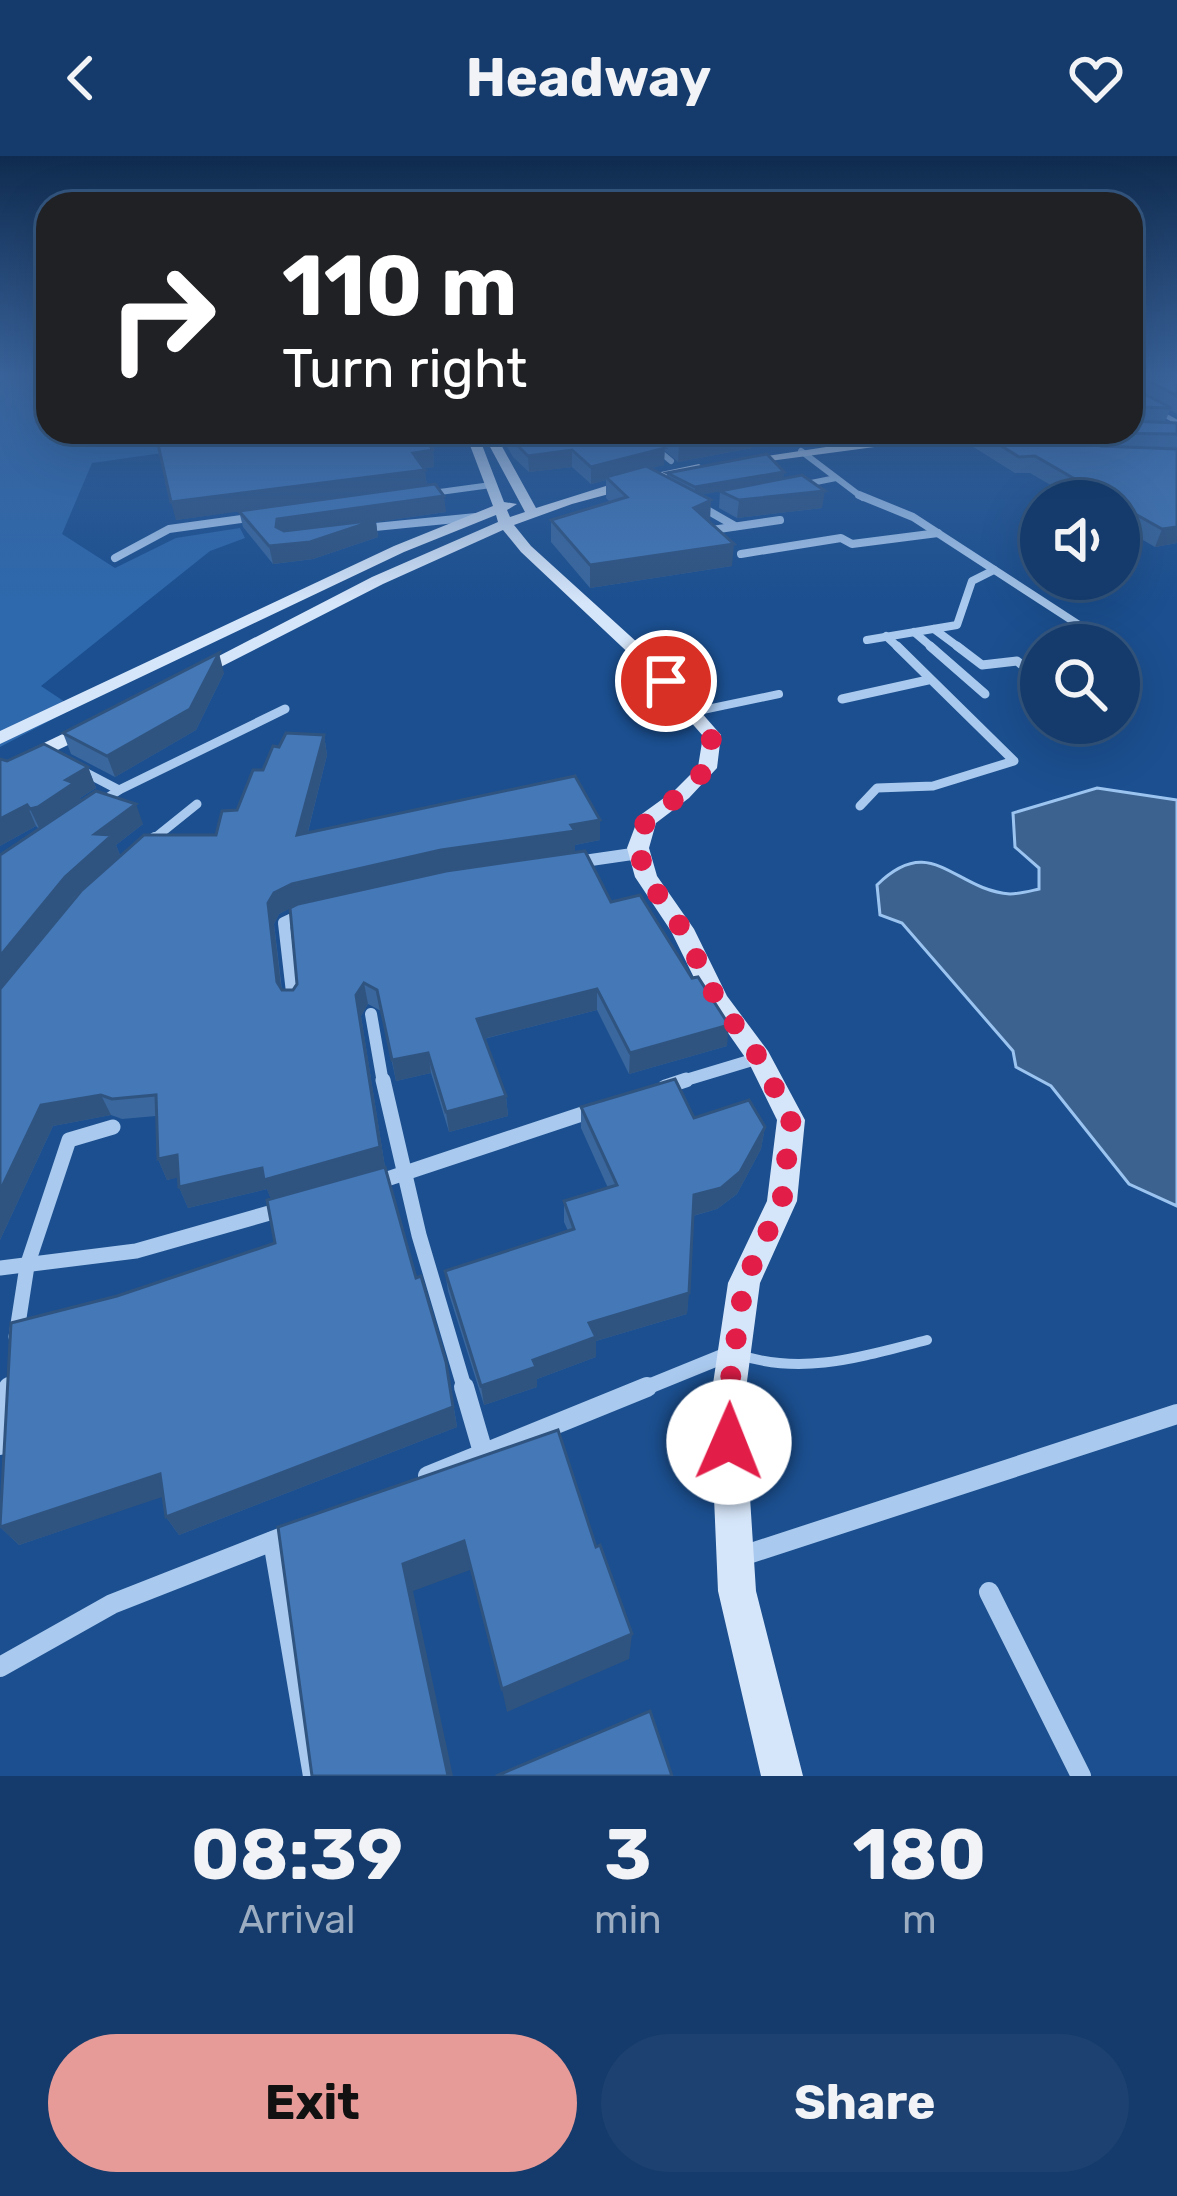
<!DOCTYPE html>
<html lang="en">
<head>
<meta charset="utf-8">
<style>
  body { margin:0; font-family:Rubik,sans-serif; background:#1d4271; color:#f1f3f6; height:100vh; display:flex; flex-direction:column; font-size:45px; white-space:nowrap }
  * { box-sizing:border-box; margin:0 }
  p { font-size:39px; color:#9dadc1 }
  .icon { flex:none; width:66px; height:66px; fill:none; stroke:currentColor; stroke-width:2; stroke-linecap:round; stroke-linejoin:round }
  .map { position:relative; height:1620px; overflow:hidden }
  .side { display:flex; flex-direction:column; background:#143b6b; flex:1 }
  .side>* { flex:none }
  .banner { position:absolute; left:36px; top:36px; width:1107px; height:252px; border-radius:36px; box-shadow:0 12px 48px #0002,0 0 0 3px #33557e; background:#202124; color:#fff; overflow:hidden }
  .controls { position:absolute; left:1020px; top:324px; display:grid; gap:24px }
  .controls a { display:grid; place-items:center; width:120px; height:120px; border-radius:50%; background:#143b6b; box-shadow:0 12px 48px #0002,0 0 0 3px #33557e; font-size:60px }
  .pin { position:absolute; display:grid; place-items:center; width:102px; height:102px; color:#fff; margin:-51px; border:6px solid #fff; border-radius:50%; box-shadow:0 3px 12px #0007 }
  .me { position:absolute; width:132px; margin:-66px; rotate:1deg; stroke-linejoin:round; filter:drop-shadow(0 0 9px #0008) }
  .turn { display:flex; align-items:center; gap:42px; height:252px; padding:0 48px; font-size:54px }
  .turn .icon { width:156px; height:156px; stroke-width:2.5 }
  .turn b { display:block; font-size:84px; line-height:102px }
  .eta { display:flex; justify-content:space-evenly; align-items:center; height:204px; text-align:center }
  .eta b { font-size:72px; font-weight:700; line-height:84px }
  .action { display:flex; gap:24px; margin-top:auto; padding:24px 48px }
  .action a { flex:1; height:138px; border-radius:72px; background:#e69b98; color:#111; font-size:48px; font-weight:700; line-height:138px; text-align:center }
  .action a+a { background:#1d4271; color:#f1f3f6 }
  header { display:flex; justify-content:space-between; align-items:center; height:156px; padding:0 48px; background:#143b6b; font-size:54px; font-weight:700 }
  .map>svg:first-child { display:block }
  .green { fill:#2e69ad }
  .water { fill:#3c6290; stroke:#9cc4f0; stroke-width:3 }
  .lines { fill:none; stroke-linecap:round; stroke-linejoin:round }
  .lane-far2 { stroke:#a9c9ee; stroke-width:4.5 }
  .lane-far1 { stroke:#a9c9ee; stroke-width:8 }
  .lane { stroke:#a9c9ee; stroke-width:10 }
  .street-far5 { stroke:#a9c9ee; stroke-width:6 }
  .street-far4 { stroke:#a9c9ee; stroke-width:8 }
  .street-far3 { stroke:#a9c9ee; stroke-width:9 }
  .street-far2 { stroke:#a9c9ee; stroke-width:12 }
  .street-far1 { stroke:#a9c9ee; stroke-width:15 }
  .street { stroke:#a9c9ee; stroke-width:20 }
  .secondary { fill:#d6e6fa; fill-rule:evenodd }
  .wall { fill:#3a679d; fill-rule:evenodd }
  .shaded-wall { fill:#305480 }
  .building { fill:#4478b7; stroke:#305480; stroke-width:3 }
  .route { stroke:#e11d48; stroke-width:21; stroke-dasharray:0 37.8 }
</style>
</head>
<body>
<header><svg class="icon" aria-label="back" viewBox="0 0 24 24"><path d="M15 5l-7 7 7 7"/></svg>Headway<svg class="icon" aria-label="heart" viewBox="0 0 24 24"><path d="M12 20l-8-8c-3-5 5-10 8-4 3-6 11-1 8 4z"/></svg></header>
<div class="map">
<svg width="1177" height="1620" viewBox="0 0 1177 1620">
  <rect width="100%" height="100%" fill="#1b4f8f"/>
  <path class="green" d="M0 220H48V276H161L157 282 163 297 92 307 62 378 115 412 176 382 240 372 245 382 210 395 41 530 74 552 0 591Z"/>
  <path class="water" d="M1097 632 1177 644V1050L1129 1028 1051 930 1016 911 1013 895 902 767 880 759 877 729C932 675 954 734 1010 738 1019 738 1030 735 1039 733V712L1015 691 1013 657Z"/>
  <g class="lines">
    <path class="lane-far2" d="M1157 255 1177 266"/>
    <path class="lane-far1" d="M693 556 779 538"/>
    <path class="lane" d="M740 1199C804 1220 864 1200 927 1184"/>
    <g class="street-far5">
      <path d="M636 276 671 305"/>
      <path d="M801 295 863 342"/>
      <path d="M796 330 836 322"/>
      <path d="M425 338 491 329"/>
    </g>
    <g class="street-far4">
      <path d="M859 339 913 361 1096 480"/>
      <path d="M700 350 735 370"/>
      <path d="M365 372 476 361"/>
      <path d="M705 375 780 364"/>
      <path d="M741 398 841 382 852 388 938 377"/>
      <path d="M115 402 169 373 256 361"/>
      <path d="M934 473 961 493"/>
      <path d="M914 476 934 493"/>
      <path d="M886 480 900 493"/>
      <path d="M867 484 957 469 972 425 994 414"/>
    </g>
    <g class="street-far3">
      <path d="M930 490 985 538"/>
      <path d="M957 490 982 509 1017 505 1041 524"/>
      <path d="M842 543 928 524"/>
      <path d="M77 612 119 634 100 647"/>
      <path d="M119 634 285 553"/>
      <path d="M860 650 877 632 933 630 1014 605 897 490"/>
      <path d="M151 685 197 648"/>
    </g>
    <g class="street-far2">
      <path d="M146 689 155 682"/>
      <path d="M577 706 639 697"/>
      <path d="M293 845 284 767 303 758"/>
      <path d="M371 858 383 927"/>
      <path d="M676 927 759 902"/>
    </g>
    <g class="street-far1">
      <path d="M383 924 419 1079 465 1234"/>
      <path d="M665 931 686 924"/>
      <path d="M375 1027 594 954"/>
      <path d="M0 1112 136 1095 280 1054"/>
      <path d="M16 1181 27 1110 69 984 113 971"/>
      <path d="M640 1234 731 1197"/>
    </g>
    <g class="street">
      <path d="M464 1231 483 1296"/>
      <path d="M0 1289 9 1231"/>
      <path d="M428 1320 647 1231"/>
      <path d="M273 1385 313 1620"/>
      <path d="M739 1401 1177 1258"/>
      <path d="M989 1436 1081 1620"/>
      <path d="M0 1511 112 1448 293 1377"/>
    </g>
    <g class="secondary">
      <path d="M465 276H477L504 346 517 348 507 354 510 361 525 356 482 276H494L536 352 628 323 699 308 705 312 572 348 514 369 531 390 650 498 721 579 717 612 689 642 656 667 649 692 657 720 694 773 727 840 768 895 805 964 797 1045 760 1127 744 1248 756 1435 803 1620H761L718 1435 710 1248 728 1127 767 1045 777 964 749 907 705 844 671 775 635 721 627 692 639 660 675 634 698 611 703 580 638 506 521 396 503 374 383 428 201 521 186 517 372 421 498 366 496 359 404 396 0 588V575L394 390 493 350Z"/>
      <path d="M1041 276 1035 280 912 286 739 309 733 305 912 278Z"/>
      <path d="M94 563 103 569 101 573 0 622V608Z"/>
    </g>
  </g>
  <g class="wall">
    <path d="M1131 220H1177V258L1170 254 1165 266 1177 267V387L1155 391 1119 370V345H1078L1030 317H1015L967 287 969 276H1131Z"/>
    <path d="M166 276H420L433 294 434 311 424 312 427 329 446 356 376 366 378 381 313 403 273 408 243 371 239 355 176 364Z"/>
    <path d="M499 276H754L752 292 678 306 664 294V309L650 312 667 321V317L784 316 783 323 822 352 737 362 719 352 720 335 700 339 710 366 732 410 590 432 551 386V364L610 346 606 342V324L591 328 572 311 529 316 513 301Z"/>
    <path d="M224 517 196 574 115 621 71 598 63 577Z"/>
    <path d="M324 579 327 599 308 676 600 664V684L575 689V696L611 746 727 890 629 918 597 854 484 883 506 940 508 960 449 976 431 917 396 925 381 855 368 848 361 860 385 1011 416 1122 450 1227 457 1271 179 1379 166 1361 163 1340 19 1389 0 1371 117 1140 275 1087 271 1043 267 1033 188 1052 179 1031 178 1021 167 1024 158 1003 156 960 122 963 111 959 53 970 0 1084V699L39 673 36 670 0 690V603L7 605 88 611 96 632 80 642 81 645 143 668 116 689 120 699 216 679 237 654 279 591ZM290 752 297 828 293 834H282L274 768 279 758Z"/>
    <path d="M581 951 765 971 761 993 737 1038 717 1053 693 1060 687 1158 596 1185V1201L537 1223V1231L484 1249 448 1135 445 1115 568 1075 564 1066V1045L608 1032 581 972Z"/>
  </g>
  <g class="shaded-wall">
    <path d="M754 276 752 292 678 306 679 289Z"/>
    <path d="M665 292 664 309 608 323 606 321V324L591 328V311Z"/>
    <path d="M433 294 434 311 415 313 413 297Z"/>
    <path d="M572 294V311L529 316 528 300Z"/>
    <path d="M425 314 427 330 176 364 171 346Z"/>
    <path d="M784 316 783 324 695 340V331Z"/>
    <path d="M825 335 822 352 737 362 739 344Z"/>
    <path d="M444 340 446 356 376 366 378 381 313 403 273 408 269 390 276 371 277 363Z"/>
    <path d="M711 344 710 366 694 352Z"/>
    <path d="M1177 371V387L1155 391 1162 373Z"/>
    <path d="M734 388 732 410 590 432V409Z"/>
    <path d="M219 497 224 517 196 574 115 621 107 600Z"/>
    <path d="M324 579 327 599 302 699 297 679Z"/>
    <path d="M88 611 96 632 80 642 82 648 40 674 30 653 66 624Z"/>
    <path d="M136 648 143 668 116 689 120 699 74 741 0 835V800L95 678Z"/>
    <path d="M27 649 36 670 0 690V663Z"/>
    <path d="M600 664V684L575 689V696L297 749 279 758 274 768 283 847 277 826 268 747 274 737 292 728 441 694Z"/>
    <path d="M364 827 368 848 361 860 385 1011 271 1044 267 1033 188 1052 179 1031 356 839Z"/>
    <path d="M597 833V854L479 884 477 863Z"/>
    <path d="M729 869 727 890 629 918 630 897Z"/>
    <path d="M428 897 431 917 396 925 392 904Z"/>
    <path d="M101 939 111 959 53 970 0 1084V1035L41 949Z"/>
    <path d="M506 940 508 960 449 976 446 956Z"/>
    <path d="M765 971 761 993 737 1038 717 1053 692 1060 694 1039Z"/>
    <path d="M177 999 186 1020 167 1024 158 1003Z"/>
    <path d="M689 1137 687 1158 596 1185V1201L537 1223V1231L484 1249 481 1230 533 1204 589 1167Z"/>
    <path d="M446 1206 457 1271 179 1379 166 1361Z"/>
    <path d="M160 1318 174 1337 19 1389 0 1371Z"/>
    <path d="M464 1385 470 1414 413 1435 453 1620H448L403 1408Z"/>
    <path d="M632 1478 629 1503 507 1556 502 1533Z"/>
  </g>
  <g class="building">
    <path d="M1139 220H1177V240Z"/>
    <path d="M1131 228 1133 232 1171 252 1136 251 1131 261Z"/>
    <path d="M1131 265 1177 267V278L1106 277 1099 282 1101 290 1177 293V371L1162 373 1119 349V345H1113L1035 300 1019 301 979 276H1131Z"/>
    <path d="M197 276H420L433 294 413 297 425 314 171 346 156 279Z"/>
    <path d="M507 276H644L665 292 591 311 572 294 528 300 513 285Z"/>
    <path d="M663 276H753L679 289Z"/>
    <path d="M767 298 784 316 695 331 667 317Z"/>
    <path d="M646 310 711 344 694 352 734 388 590 409 551 364 627 341 606 321Z"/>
    <path d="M802 319 825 335 739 344 720 335Z"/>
    <path d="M435 328 444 340 277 363 276 371 284 375 376 364 310 386 269 390 239 355Z"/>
    <path d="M219 497 190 553 107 600 63 577Z"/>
    <path d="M286 577 324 579 297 679 575 620 600 664 571 669 575 675 441 694 292 728 274 737 268 747 277 826 282 834H293L297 828 290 752 298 748 446 715 585 695 611 746 640 739 692 822 698 821 729 869 630 897 597 833 477 863 506 940 446 956 428 897 392 904 377 834 364 827 356 839 380 991 264 1024 262 1012 179 1031 177 999 158 1003 156 939 112 943 101 939 41 949 0 1035V833L81 735 144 679H216L222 655 237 654 253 614H263L273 590 279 591Z"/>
    <path d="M44 588 88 611 66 624 74 627 38 651 30 653 27 649 0 663V603L7 605Z"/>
    <path d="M96 635 136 648 95 678 112 679 65 721 0 800V699Z"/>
    <path d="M675 923 694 962 749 944 765 971 740 1016 721 1032 694 1039 689 1137 589 1167 596 1181 533 1204 536 1211 481 1230 445 1115 574 1073 564 1045 617 1029 581 951Z"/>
    <path d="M385 1011 416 1122 421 1120 446 1206 453 1251 166 1361 160 1318 0 1371 11 1167 117 1140 275 1087 267 1044Z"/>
    <path d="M558 1274 596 1391 600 1389 632 1478 502 1533 464 1385 403 1408 448 1620H312L278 1371Z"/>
    <path d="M650 1555 672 1620H496Z"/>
  </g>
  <linearGradient id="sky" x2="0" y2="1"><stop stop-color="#0f2b4f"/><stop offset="0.49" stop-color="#39639b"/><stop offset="1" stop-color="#39639b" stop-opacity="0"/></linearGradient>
  <rect width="1177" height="447" fill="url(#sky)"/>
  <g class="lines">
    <path class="route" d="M666 525 712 579 707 612 682 638 646 664 638 692 646 721 682 773 717 844 759 902 791 964 782 1045 744 1127 727 1247 729 1286"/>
  </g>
</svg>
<div class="controls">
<a><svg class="icon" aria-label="sound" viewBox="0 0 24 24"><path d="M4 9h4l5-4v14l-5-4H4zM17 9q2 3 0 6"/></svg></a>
<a><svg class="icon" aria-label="search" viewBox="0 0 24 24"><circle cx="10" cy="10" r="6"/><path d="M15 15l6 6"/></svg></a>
</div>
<div class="pin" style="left:666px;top:525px;background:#d93025"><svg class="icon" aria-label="arrive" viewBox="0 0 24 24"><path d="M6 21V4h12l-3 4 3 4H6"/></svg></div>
<svg class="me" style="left:729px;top:1286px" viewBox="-20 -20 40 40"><circle r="19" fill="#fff"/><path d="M0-13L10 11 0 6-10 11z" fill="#e11d48"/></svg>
<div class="banner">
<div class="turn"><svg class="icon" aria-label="right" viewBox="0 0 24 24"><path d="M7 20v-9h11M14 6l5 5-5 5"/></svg><div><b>110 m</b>Turn right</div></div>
</div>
</div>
<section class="side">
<div class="eta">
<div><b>08:39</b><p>Arrival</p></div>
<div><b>3</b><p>min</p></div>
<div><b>180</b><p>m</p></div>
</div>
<div class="action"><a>Exit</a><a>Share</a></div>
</section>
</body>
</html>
